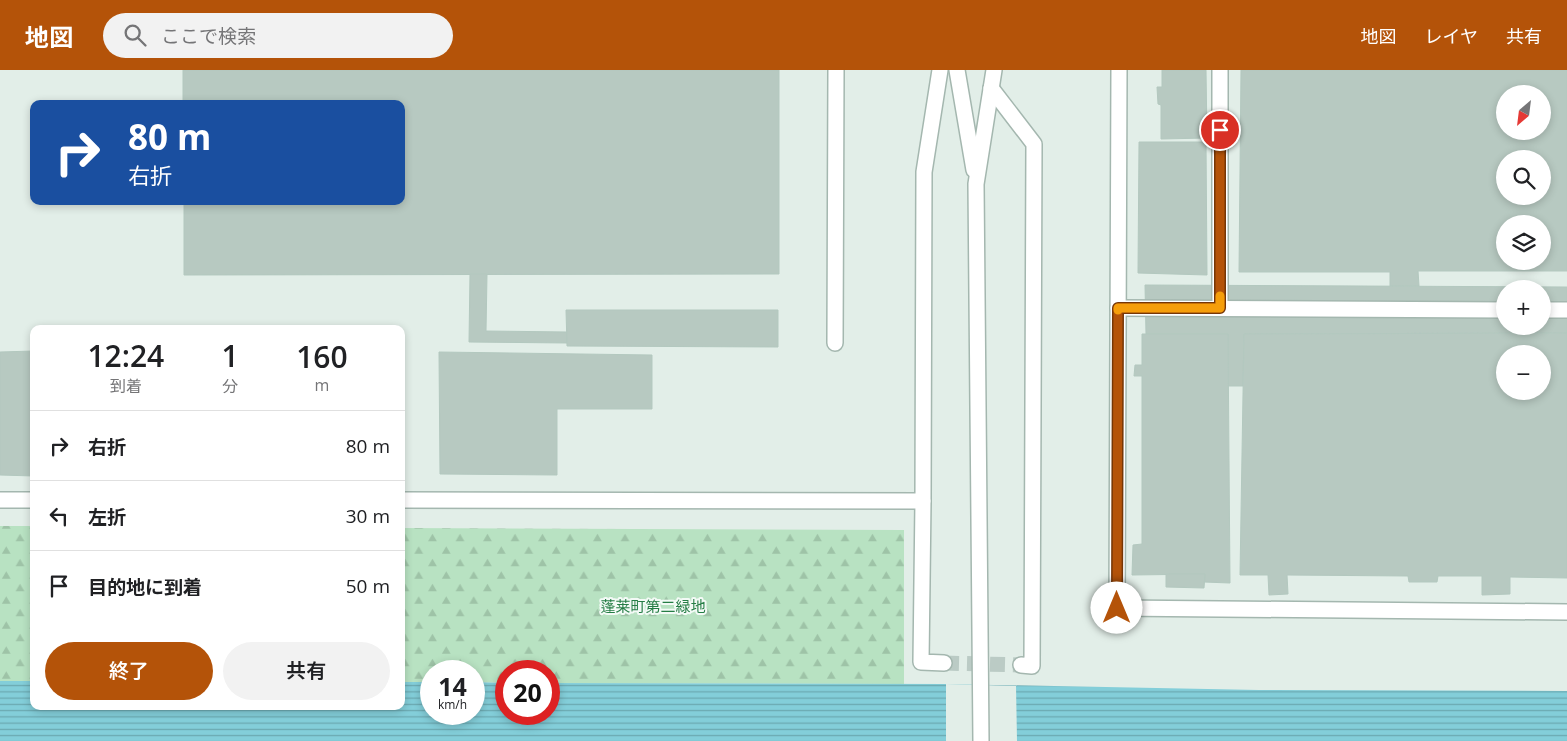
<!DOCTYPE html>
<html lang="ja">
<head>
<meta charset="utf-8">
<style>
  body { margin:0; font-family:"Open Sans","Noto Sans JP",sans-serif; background:#f2f2f2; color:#202124; height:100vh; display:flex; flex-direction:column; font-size:19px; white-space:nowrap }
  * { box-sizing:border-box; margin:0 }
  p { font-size:16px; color:#757577 }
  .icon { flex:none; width:28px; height:28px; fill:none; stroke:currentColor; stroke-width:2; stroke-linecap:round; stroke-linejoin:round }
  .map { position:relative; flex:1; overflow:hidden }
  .side { position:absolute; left:30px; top:255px; width:375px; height:385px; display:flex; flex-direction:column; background:#fff; border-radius:10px; box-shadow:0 2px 8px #0003 }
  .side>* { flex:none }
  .top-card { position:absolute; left:30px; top:30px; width:375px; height:105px; border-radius:10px; box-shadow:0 2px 8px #0003; background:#1a4fa0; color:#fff; overflow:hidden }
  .needle { width:32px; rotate:208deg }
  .fabs { position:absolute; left:1496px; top:15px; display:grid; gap:10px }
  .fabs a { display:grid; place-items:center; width:55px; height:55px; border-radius:50%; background:#fff; box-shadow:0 2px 8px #0003; font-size:25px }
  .speed { position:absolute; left:420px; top:590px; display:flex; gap:10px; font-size:25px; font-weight:700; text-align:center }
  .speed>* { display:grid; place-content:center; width:65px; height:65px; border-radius:50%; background:#fff; box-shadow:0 2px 8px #0003; line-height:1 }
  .speed small { font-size:12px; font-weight:400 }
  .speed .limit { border:8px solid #d22; background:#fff; color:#111 }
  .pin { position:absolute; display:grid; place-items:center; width:42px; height:42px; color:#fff; margin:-21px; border:2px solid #fff; border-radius:50%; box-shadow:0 1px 5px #0007 }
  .me { position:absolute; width:55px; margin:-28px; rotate:0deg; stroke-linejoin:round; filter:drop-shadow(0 0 4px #0008) }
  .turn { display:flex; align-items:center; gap:18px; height:105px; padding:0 15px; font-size:22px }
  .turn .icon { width:65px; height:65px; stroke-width:2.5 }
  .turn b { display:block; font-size:35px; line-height:42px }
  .eta { display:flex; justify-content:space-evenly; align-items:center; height:85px; text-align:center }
  .eta b { font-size:30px; font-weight:600; line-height:35px }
  .action { display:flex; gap:10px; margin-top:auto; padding:10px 15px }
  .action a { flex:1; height:58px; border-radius:30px; background:#b45309; color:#fff; font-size:20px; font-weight:600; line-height:58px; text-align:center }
  .action a+a { background:#f2f2f2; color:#202124 }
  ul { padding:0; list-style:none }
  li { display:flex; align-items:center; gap:15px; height:70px; padding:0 15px; border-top:1px solid #e0e0e0 }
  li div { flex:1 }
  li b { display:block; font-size:19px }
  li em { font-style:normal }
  header { display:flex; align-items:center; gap:30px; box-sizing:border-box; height:70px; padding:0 25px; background:#b45309; color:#fff }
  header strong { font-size:24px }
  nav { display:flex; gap:28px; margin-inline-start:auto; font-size:18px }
  .search { width:350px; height:45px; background:#f2f2f2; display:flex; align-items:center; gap:12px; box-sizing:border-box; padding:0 18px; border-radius:28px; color:#757577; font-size:19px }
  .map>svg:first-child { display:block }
  .forest { fill:url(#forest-firs) }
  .water { fill:url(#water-rules) }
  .pier { fill:#e2eee8 }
  .building { fill:#b7c9c1; stroke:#b3c8bf; fill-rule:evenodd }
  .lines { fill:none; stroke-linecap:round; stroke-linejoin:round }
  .minor-tunnel { stroke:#bbcbc5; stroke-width:15; stroke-dasharray:15 8; stroke-linecap:butt }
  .minor-casing { stroke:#a4b7af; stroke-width:18 }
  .minor { stroke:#fff; stroke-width:15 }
  .route-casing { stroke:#753606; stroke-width:12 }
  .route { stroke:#b45309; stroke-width:9 }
  .slow { stroke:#f59e0b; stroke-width:9 }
  .labels { text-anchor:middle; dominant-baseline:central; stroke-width:4; stroke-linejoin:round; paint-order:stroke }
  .park-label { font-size:15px; fill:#257d45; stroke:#f3faf6 }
</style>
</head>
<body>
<header>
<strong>地図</strong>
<div class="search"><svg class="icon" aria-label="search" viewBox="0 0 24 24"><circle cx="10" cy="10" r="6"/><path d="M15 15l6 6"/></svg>ここで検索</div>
<nav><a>地図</a><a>レイヤ</a><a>共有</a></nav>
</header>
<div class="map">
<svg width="1567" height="671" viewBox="0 0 1567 671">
  <defs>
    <pattern id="forest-firs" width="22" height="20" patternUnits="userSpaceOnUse" patternTransform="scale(1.25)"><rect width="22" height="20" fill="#b8e2c2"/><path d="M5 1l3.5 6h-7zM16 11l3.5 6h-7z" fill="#9ec3a7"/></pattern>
    <pattern id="water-rules" width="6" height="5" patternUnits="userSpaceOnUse" patternTransform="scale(1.25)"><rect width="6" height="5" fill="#83ced9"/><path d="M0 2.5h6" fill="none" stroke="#6ba9b1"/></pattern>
  </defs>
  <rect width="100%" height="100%" fill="#e2eee8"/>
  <g class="forest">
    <rect x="0" y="456" width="34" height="155"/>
    <path d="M401 458 904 460V614L549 613V601H506V613L474 612V601H431V612H401Z"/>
  </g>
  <path class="water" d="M0 611H34V636H401V612H431V644H474V612L506 613V644H549V613L946 614 1259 620 1567 621V671H0Z"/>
  <path class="pier" d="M946 614 1016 616 1017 671H946Z"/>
  <g class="building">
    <path d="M183 0H779V204L184 205V131H401V34H183Z"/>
    <path d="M1162 0H1206L1207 68 1161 69V35L1158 34 1157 17H1162Z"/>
    <path d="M1241 0H1567V201H1418L1419 216H1390V202H1239ZM1505 24H1542V61H1505ZM1505 89H1542V126H1505ZM1505 154H1542V191H1505Z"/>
    <path d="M1139 72H1206L1207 205 1138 203Z"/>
    <path d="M470 204H487L486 261 567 262V273L469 272Z"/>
    <path d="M1145 215 1567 217V263L1244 264 1243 316H1228V264H1146ZM1505 219H1542V256H1505Z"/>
    <path d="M566 240H778V277L567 276Z"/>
    <path d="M1567 263V508L1510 507V524L1482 525V506H1438L1437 512H1409L1408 506 1287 505 1288 524 1269 525 1268 505H1240L1244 264ZM1505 284H1542V321H1505Z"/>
    <path d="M1142 264H1228L1230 513 1204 512 1205 504 1132 505 1133 475 1142 474V306H1134L1135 295H1142Z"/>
    <path d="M34 281V406L0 405V282Z"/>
    <path d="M439 282 652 285V339H557V405L440 404Z"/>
    <path d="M1166 504H1205L1204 518 1166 517Z"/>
  </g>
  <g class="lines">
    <path class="minor-tunnel" d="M944 593 1021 595"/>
    <g class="minor-casing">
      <g id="minor">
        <path d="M957 0 974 100"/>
        <path d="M1119 0 1117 538 1567 542"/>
        <path d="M1220 0V238"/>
        <path d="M991 18 1034 74 1032 596 1021 595"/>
        <path d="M1118 238 1505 240"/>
        <path d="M1542 240H1567"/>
        <path d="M835 273 836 0"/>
        <path d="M0 430H34"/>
        <path d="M401 430 923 431 924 102 940 0"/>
        <path d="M923 431 921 592 944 593"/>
        <path d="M981 671 976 114 994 0"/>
      </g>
    </g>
    <use href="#minor" class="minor"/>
  </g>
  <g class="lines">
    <g class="route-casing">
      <path id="route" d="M1117 538 1118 238H1220V60"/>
    </g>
    <use href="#route" class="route"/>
    <path class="slow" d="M1118 240V238H1220V226"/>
  </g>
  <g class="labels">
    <g class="park-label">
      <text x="653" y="536">蓬莱町第二緑地</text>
    </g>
  </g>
</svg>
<div class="fabs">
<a><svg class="needle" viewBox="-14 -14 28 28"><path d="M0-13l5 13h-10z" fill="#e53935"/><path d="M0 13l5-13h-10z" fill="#757577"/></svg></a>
<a><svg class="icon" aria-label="search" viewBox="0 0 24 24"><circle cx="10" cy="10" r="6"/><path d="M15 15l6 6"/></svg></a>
<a><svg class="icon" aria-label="layers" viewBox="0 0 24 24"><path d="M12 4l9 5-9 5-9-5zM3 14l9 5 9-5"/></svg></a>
<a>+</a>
<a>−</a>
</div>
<div class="speed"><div>14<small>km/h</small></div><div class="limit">20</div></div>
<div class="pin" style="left:1220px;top:60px;background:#d93025"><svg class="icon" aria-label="arrive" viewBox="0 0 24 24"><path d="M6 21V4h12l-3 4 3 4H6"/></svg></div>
<svg class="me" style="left:1117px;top:538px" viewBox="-20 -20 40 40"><circle r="19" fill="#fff"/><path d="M0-13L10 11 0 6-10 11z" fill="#b45309"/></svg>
<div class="top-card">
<div class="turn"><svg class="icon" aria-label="right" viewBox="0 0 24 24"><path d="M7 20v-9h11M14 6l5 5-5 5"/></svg><div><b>80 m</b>右折</div></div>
</div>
<section class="side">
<div class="eta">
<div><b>12:24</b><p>到着</p></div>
<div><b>1</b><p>分</p></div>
<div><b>160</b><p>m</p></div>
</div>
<ul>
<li><svg class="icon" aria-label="right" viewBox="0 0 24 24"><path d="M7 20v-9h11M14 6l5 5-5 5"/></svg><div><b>右折</b></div><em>80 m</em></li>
<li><svg class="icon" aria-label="left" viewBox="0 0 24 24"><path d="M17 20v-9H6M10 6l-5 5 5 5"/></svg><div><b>左折</b></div><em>30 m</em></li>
<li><svg class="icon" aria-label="arrive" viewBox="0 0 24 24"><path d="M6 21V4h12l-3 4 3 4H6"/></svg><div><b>目的地に到着</b></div><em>50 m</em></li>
</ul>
<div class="action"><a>終了</a><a>共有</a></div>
</section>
</div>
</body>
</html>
